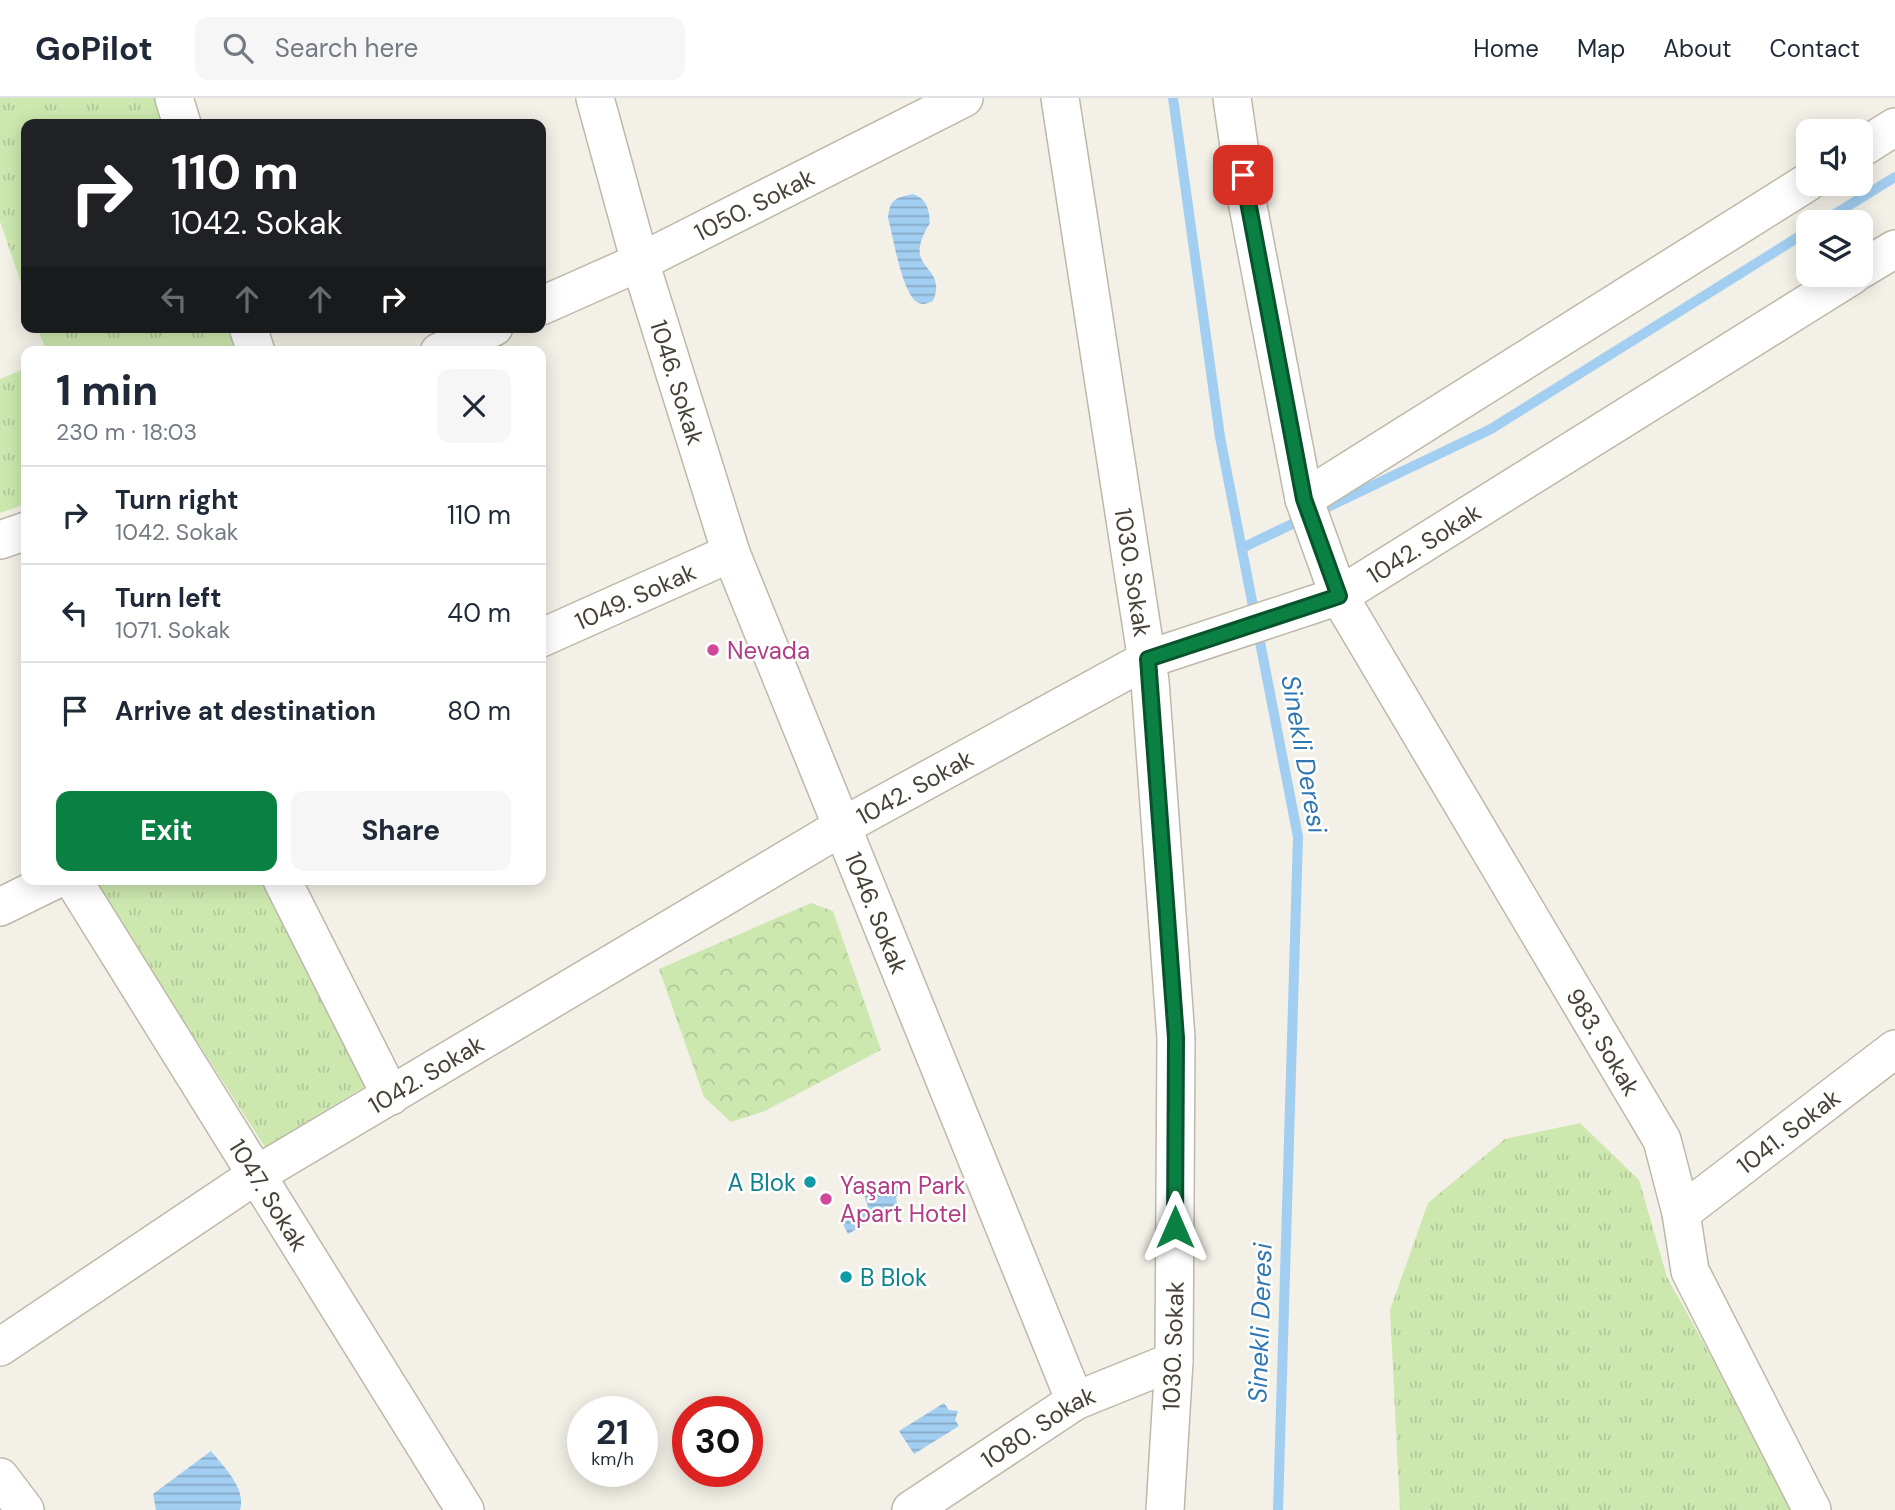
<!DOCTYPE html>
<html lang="en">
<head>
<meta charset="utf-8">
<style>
  body { margin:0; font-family:"DM Sans",sans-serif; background:#f6f6f7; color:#1f2937; height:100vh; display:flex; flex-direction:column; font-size:26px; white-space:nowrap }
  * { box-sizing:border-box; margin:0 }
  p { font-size:23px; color:#747a83 }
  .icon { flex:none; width:38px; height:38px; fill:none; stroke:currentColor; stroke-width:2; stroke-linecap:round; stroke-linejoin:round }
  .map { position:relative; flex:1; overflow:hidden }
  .drawer { position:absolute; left:21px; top:248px; width:525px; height:539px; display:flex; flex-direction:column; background:#fff; border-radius:14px; box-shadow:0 4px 18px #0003 }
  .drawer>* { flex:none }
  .banner { position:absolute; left:21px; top:21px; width:525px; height:214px; border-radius:14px; box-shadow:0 4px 18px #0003; background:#202124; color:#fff; overflow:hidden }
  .buttons { position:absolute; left:1796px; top:21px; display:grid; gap:14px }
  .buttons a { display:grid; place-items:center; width:77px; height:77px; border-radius:14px; background:#fff; box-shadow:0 4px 18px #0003; font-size:35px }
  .speed { position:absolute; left:567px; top:1298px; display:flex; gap:14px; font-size:35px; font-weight:700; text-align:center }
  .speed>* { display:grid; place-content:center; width:91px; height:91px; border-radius:50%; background:#fff; box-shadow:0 4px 18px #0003; line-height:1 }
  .speed small { font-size:18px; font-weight:400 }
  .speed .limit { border:10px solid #d22; background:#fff; color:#111 }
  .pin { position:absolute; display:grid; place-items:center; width:60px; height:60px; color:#fff; margin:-30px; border-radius:14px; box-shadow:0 4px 10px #0006 }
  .me { position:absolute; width:77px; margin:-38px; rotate:0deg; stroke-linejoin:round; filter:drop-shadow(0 0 5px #0008) }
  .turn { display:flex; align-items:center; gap:24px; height:147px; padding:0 35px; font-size:32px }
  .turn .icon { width:91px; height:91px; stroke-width:2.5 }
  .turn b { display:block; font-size:49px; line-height:60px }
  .lanes { display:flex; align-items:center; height:66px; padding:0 35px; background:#0003; justify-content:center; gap:35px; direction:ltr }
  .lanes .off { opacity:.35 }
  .round { display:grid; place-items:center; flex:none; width:74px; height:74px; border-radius:14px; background:#f6f6f7 }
  .headline { display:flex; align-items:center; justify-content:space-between; height:119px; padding:0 35px }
  h1 { font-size:42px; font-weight:700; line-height:52px }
  .button { display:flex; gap:14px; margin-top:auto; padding:14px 35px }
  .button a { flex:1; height:80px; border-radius:14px; background:#0b8043; color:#fff; font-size:28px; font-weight:700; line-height:80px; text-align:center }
  .button a+a { background:#f6f6f7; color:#1f2937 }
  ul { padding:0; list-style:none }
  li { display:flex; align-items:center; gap:21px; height:98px; padding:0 35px; border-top:2px solid #e0e1e3 }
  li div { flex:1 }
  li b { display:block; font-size:26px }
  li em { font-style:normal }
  header { display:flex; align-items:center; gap:42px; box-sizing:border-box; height:98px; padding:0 35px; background:#fff; border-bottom:2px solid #e0e1e3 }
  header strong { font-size:33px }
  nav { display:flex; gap:38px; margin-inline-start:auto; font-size:24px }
  .search { width:490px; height:63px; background:#f6f6f7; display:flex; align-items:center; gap:18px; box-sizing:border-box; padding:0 24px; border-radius:14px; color:#747a83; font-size:26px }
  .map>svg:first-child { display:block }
  .grass { fill:url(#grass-tufts) }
  .forest { fill:url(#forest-crowns) }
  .water { fill:url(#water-rules) }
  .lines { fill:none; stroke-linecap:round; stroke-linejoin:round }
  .stream { stroke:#a2cef1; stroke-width:10 }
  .minor-casing { stroke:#bfb8a9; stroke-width:40 }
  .minor { stroke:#fff; stroke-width:37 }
  .route-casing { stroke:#07532c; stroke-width:18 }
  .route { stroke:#0b8043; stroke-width:12 }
  .hotel-dot { fill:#d1479c; stroke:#fff; stroke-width:2.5 }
  .culture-dot { fill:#0f9aa8; stroke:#fff; stroke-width:2.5 }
  .labels { text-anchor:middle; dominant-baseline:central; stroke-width:5; stroke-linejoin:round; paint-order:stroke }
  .street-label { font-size:24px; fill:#474136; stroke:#fff }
  .hotel-label { font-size:24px; fill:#b23c85; stroke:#fff; text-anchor:start }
  .culture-label { font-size:24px; fill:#0d838f; stroke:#fff; text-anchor:end }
  .water-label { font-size:26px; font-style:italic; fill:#2e77b3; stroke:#fff }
</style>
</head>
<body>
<header>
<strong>GoPilot</strong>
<div class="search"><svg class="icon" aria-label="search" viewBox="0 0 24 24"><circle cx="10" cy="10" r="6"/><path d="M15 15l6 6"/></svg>Search here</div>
<nav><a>Home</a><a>Map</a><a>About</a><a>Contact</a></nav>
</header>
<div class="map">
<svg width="1895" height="1412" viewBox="0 0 1895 1412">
  <defs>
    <pattern id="grass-tufts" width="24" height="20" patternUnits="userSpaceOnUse" patternTransform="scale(1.75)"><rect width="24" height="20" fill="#cde8af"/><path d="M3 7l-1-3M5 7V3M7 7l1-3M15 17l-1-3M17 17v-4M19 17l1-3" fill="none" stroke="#b1c897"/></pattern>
    <pattern id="forest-crowns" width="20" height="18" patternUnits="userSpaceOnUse" patternTransform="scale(1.75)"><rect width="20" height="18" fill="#cde8af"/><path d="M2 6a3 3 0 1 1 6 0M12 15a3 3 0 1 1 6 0" fill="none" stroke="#b1c897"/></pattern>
    <pattern id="water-rules" width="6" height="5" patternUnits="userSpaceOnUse" patternTransform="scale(1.75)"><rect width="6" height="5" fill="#a2cef1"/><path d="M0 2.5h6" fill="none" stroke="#86a9c4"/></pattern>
  </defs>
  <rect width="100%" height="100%" fill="#f3f0e7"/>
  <g class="grass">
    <path d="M0 0H155L164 26H26V200L0 123Z"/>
    <path d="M37 229H234L242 254H47Z"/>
    <path d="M26 270V406L0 415V281Z"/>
    <path d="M104 782H264L369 986 265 1049 96 787Z"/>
    <path d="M1580 1025 1639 1082 1667 1179 1796 1412H1400L1390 1212 1428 1105 1505 1041Z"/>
  </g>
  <path class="forest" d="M811 805 833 813 881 952 765 1013 731 1024 704 999 659 871Z"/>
  <g class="water">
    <path d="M913 96C927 101 929 111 930 125 899 174 949 165 933 203 927 205 923 208 917 204 902 195 893 138 888 120 890 101 895 100 913 96Z"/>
    <path d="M894 1081 901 1093 896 1099 897 1107 848 1136 842 1124 868 1108 864 1097Z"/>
    <path d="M944 1305 949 1312 958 1313 955 1322 959 1328 914 1356 899 1333Z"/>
    <path d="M211 1353C223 1368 247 1391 240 1412H156L153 1396Z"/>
  </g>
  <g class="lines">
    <g class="stream">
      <path d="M1173 0 1220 339 1298 739 1278 1412"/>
      <path d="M1822 124 1895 79"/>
      <path d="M1242 450 1491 331 1808 133"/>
    </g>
    <g class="minor-casing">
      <g id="minor">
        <path d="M174 0 182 26"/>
        <path id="s1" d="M595 0 640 164 731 455 1075 1303"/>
        <path id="s2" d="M1060 0 1150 583 1176 940 1174 1263 1165 1412"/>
        <path id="s3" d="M1232 0 1247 103 1304 401 1339 498 1662 1042 1681 1115 1690 1173 1812 1412"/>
        <path d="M1860 51 1895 29"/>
        <path d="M1860 172 1895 151"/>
        <path id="s4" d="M541 208 640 164 964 0"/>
        <path d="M248 229 256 254"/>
        <path d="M439 254 494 229"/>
        <path d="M1304 401 1808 84"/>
        <path d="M0 442 26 433"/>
        <path id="s5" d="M541 540 731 455"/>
        <path id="s6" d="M73 782 465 1412"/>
        <path d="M282 782 391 998"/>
        <path d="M0 809 55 782"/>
        <path id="s7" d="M1681 1115 1895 951"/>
        <path id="s8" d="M0 1249 256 1077 843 728 1148 561 1339 498 1853 177"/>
        <path d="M0 1379 25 1412"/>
        <path id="s9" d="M911 1412 1075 1303 1174 1263"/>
      </g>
    </g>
    <use href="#minor" class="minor"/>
  </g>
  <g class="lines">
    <g class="route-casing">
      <path id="route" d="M1175 1129 1176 940 1148 561 1339 498 1304 401 1243 77"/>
    </g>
    <use href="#route" class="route"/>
  </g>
  <g class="hotel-dot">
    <circle cx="713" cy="552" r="7"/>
    <circle cx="826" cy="1101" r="7"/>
  </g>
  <g class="culture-dot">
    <circle cx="810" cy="1084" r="7"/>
    <circle cx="846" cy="1179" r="7"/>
  </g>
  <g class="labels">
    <g class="street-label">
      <text stroke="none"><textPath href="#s4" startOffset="236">1050. Sokak</textPath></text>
      <text stroke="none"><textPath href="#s1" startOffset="296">1046. Sokak</textPath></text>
      <text stroke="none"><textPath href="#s8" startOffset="1640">1042. Sokak</textPath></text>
      <text stroke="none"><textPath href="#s2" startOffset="480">1030. Sokak</textPath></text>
      <text stroke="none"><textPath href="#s5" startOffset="103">1049. Sokak</textPath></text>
      <text stroke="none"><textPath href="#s8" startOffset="1073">1042. Sokak</textPath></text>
      <text stroke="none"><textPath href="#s1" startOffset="863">1046. Sokak</textPath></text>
      <text stroke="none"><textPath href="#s3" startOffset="1029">983. Sokak</textPath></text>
      <text stroke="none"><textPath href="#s8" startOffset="506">1042. Sokak</textPath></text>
      <text stroke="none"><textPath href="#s7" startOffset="135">1041. Sokak</textPath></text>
      <text stroke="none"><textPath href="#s6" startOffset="371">1047. Sokak</textPath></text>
      <text transform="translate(1173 1248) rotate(-88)">1030. Sokak</text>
      <text stroke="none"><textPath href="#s9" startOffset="152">1080. Sokak</textPath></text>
    </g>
    <g class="hotel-label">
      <text x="727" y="552">Nevada</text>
      <text x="840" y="1087">Yaşam Park<tspan x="840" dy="28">Apart Hotel</tspan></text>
    </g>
    <g class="culture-label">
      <text x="796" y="1084">A Blok</text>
      <text x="860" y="1179" text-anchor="start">B Blok</text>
    </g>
    <g class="water-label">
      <text transform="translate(1304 656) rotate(80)">Sinekli Deresi</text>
      <text transform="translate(1260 1225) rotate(-88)">Sinekli Deresi</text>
    </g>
  </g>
</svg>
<div class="buttons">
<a><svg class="icon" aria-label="sound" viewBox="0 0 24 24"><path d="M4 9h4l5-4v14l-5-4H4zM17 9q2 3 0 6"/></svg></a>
<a><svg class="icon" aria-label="layers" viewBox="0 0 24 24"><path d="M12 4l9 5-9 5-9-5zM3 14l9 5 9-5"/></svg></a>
</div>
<div class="speed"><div>21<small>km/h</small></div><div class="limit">30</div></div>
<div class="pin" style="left:1243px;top:77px;background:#d93025"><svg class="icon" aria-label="arrive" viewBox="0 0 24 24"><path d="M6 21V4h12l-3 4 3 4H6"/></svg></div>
<svg class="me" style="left:1175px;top:1129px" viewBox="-20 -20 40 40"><path d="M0-17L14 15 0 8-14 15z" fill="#0b8043" stroke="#fff" stroke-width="4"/></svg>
<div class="banner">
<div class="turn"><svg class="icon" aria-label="right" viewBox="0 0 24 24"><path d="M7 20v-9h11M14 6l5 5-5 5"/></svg><div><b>110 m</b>1042. Sokak</div></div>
<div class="lanes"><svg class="icon off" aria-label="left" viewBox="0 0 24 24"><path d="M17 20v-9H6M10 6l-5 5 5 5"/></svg><svg class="icon off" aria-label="ahead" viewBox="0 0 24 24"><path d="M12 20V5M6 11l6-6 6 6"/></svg><svg class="icon off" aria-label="ahead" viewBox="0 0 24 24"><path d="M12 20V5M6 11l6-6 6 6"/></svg><svg class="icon" aria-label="right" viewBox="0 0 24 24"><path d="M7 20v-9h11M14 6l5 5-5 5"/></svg></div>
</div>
<section class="drawer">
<div class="headline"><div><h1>1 min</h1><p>230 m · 18:03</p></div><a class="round"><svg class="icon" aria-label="close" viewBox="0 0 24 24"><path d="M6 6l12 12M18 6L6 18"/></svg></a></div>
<ul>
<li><svg class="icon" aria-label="right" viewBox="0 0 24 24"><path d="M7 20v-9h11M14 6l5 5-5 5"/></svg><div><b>Turn right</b><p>1042. Sokak</p></div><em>110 m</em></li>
<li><svg class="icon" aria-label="left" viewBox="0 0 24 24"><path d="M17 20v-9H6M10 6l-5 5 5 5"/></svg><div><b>Turn left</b><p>1071. Sokak</p></div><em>40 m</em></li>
<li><svg class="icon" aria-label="arrive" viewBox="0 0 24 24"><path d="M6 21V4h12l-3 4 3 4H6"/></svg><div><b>Arrive at destination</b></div><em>80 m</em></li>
</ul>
<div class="button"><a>Exit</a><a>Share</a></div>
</section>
</div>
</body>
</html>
